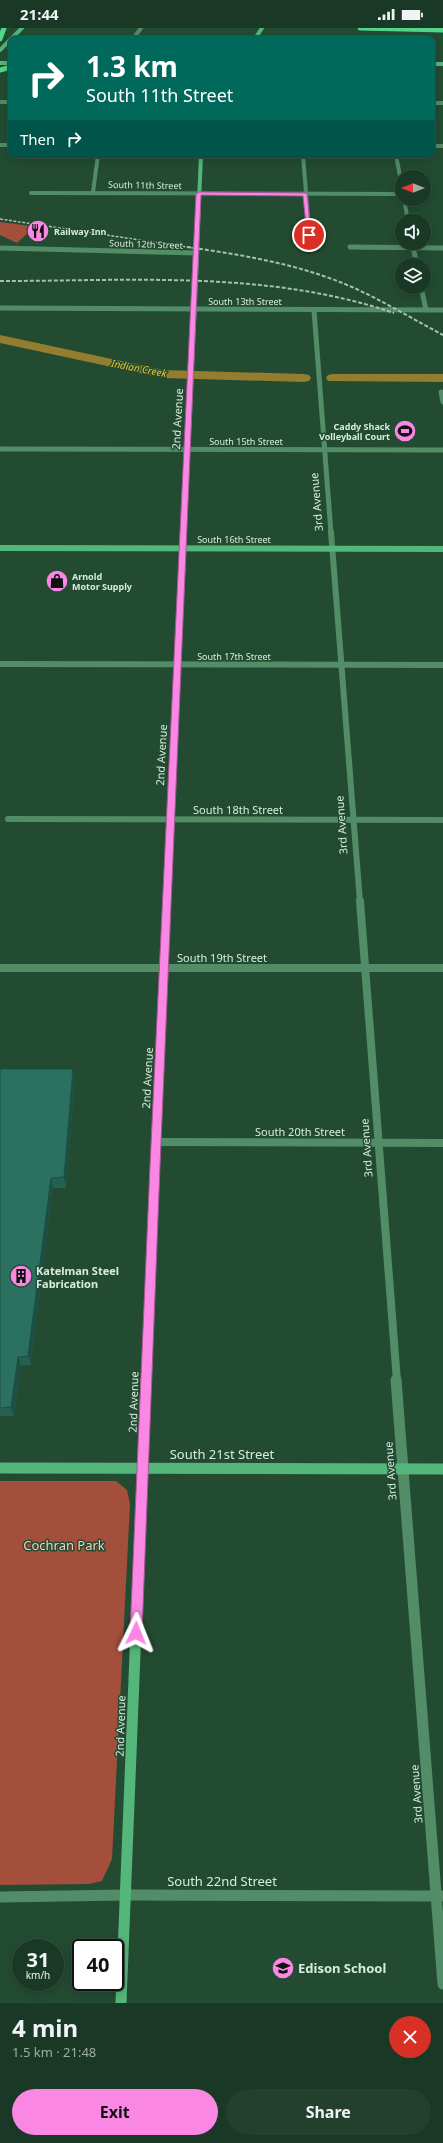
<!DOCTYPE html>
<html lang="en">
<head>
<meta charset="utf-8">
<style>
  body { margin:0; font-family:"Noto Sans",sans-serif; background:#233f2e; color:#f1f3f6; height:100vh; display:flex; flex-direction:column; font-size:15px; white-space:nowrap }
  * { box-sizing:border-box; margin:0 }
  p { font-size:13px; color:#9faca7 }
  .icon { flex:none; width:22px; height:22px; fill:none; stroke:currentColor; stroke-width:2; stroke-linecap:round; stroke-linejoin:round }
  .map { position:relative; height:1975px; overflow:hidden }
  .drawer { display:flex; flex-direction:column; background:#1a3826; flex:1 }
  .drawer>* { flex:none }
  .top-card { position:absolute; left:8px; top:8px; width:427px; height:122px; border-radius:8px; box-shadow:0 2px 10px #0003,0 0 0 1px #385243; background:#00695c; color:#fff; overflow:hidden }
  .needle { width:26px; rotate:270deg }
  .tools { position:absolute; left:395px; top:142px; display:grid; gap:8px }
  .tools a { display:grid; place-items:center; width:36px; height:36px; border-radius:50%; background:#1a3826; box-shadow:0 2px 10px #0003,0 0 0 1px #385243; font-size:20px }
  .speed { position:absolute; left:12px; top:1911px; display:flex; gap:8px; font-size:20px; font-weight:700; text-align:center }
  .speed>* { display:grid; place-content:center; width:52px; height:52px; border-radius:50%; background:#1a3826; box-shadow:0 2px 10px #0003,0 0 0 1px #385243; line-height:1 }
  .speed small { font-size:10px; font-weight:400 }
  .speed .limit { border:2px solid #111; border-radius:6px; background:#fff; color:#111 }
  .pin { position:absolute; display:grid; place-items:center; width:34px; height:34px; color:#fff; margin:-17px; border:2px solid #fff; border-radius:50%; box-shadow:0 1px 4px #0007 }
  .me { position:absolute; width:44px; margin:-22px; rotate:2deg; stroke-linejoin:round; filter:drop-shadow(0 0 3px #0008) }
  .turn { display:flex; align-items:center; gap:14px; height:84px; padding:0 12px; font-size:18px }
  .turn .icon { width:52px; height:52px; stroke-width:2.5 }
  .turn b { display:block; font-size:28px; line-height:34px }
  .then { display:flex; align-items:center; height:38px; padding:0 12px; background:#0003; gap:8px; font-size:15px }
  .round { display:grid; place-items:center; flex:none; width:42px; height:42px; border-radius:21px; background:#233f2e }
  .summary { display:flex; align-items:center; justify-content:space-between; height:68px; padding:0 12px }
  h1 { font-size:24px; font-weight:700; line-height:30px }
  .primary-button { display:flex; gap:8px; margin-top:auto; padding:8px 12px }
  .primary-button a { flex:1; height:46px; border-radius:24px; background:#fb87e5; color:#111; font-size:16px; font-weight:700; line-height:46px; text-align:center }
  .primary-button a+a { background:#233f2e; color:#f1f3f6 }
  .status { display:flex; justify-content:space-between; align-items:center; height:28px; padding:0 20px; background:#1a3826; direction:ltr }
  .status svg { height:11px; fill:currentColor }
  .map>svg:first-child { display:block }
  .green { fill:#a34f3b }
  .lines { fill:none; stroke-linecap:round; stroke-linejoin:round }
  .river { fill:#927e2e; fill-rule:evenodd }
  .street-far4 { stroke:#528d67; stroke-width:4 }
  .street-far3 { stroke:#528d67; stroke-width:5 }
  .street-far2 { stroke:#528d67; stroke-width:6 }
  .street-far1 { stroke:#528d67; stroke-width:8 }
  .street { stroke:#528d67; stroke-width:11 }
  .secondary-far4 { stroke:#54b67b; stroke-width:4 }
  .secondary-far3 { stroke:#54b67b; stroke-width:5 }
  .secondary-far2 { stroke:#54b67b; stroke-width:6 }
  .secondary-far1 { stroke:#54b67b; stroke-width:8 }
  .secondary { stroke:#54b67b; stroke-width:11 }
  .primary { stroke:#52d68a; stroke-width:5 }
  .rail-far1 { stroke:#a6c1af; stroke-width:1.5; stroke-dasharray:3 1.5; stroke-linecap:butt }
  .rail { stroke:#a6c1af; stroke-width:2; stroke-dasharray:4 2; stroke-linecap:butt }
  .wall { fill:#246153 }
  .shaded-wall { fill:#1d4f43 }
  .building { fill:#2a7160; stroke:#1d4f43 }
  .route { fill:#fb87e5; stroke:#a35895 }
  .labels { text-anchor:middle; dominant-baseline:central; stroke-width:3; stroke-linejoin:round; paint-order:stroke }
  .far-street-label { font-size:9px; fill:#d6ecdc; stroke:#234b32 }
  .far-poi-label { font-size:9px; font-weight:bold; fill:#d6ecdc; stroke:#234b32; text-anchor:start }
  .far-water-label { font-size:10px; font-style:italic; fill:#e9c634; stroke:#234b32 }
  .street-label { font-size:11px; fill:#d6ecdc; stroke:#234b32 }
  .poi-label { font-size:11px; font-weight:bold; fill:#d6ecdc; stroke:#234b32; text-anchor:start }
  .near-street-label { font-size:13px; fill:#d6ecdc; stroke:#234b32 }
  .near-park-label { font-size:13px; fill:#fecabc; stroke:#234b32 }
  .near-poi-label { font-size:13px; font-weight:bold; fill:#d6ecdc; stroke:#234b32; text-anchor:start }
</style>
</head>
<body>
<div class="status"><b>21:44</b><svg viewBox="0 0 49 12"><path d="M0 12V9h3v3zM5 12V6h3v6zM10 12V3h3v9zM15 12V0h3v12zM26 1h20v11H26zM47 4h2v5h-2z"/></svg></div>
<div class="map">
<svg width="443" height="1975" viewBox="0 0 443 1975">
  <rect width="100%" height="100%" fill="#234b32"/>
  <g class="green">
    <path d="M0 194 31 198 32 201 17 215 0 207Z"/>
    <path d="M0 1453H116L127 1462 130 1476 112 1831 102 1853 89 1856 0 1857Z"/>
  </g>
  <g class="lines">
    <g class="river">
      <path d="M0 307 163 342 304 346 309 347 311 350 309 353 304 354 163 350 0 315Z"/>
      <path d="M333 346H443V354L328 353 326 350 328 347Z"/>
    </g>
    <g class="street-far4">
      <path d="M133 11 141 0"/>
      <path d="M0 74H11"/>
      <path d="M432 75H443"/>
      <path d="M0 117H11"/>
      <path d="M432 118H443"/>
      <path d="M303 127 310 216"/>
      <path d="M396 127 402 159"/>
      <path d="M93 164 98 127"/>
      <path d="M31 165 402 166"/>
      <path d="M404 171 408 193"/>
      <path d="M412 216 413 220"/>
      <path d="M350 219 429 220"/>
    </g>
    <g class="street-far3">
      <path d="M350 219 443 220"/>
      <path d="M413 219 417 237"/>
      <path d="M0 220 196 225"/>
      <path d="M421 259 426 282"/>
      <path d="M0 280 443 282"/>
      <path d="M314 282 331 505"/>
      <path d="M441 364 443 374"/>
      <path d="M0 421 443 422"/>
    </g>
    <g class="street-far2">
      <path d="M331 504 360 874"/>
      <path d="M0 636 443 637"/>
      <path d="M8 791 443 792"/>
    </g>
    <g class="street-far1">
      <path d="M360 873 397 1353"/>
      <path d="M0 940H443"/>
      <path d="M156 1114 443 1115"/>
    </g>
    <g class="street">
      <path d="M396 1352 443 1956"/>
      <path d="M0 1869 126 1867 443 1868"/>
    </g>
    <g class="secondary-far4">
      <path d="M11 11 22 0"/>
      <path d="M255 11 262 0"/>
      <path d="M0 22 11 11"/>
      <path d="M0 35H11"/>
      <path d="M432 36H443"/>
      <path d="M197 220 201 127"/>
    </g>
    <path class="secondary-far3" d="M184 505 197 219"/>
    <g class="secondary-far2">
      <path d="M0 520 443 521"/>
      <path d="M167 874 184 504"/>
    </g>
    <path class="secondary-far1" d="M146 1353 167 873"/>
    <g class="secondary">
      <path d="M0 1440 443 1441"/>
      <path d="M121 1975 146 1352"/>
    </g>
    <g class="primary">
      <path d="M360 0 443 2"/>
      <path d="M0 11 4 0"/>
      <path d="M0 42 11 39"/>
    </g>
    <path class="rail-far1" d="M0 191 193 220"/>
    <g class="rail">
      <path d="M187 219C243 227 299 236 352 259 383 273 413 291 443 307"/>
      <path d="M0 253C131 253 268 242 394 285"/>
    </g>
  </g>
  <path class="wall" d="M0 1041 75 1052 66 1160H53L31 1337 21 1338 14 1388H0Z"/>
  <g class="shaded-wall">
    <path d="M73 1041 75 1052 66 1160 64 1149Z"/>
    <path d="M51 1150 53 1160 31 1337 28 1328Z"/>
    <path d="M18 1329 21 1338 14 1388 11 1379Z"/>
  </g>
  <g class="building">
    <path d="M77 7 111 10V11H70V10L74 11Z"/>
    <path d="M0 1041H73L64 1149 51 1150 28 1328 18 1329 11 1379 0 1380Z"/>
  </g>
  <path class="route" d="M199 164 307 165 311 207H307L303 168 201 167 160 1138 142 1605 141 1609 136 1611 132 1609 130 1605 150 1138 196 166Z"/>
  <defs>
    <g id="restaurant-disc" transform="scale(1.15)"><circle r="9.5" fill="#fb87e5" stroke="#234b32"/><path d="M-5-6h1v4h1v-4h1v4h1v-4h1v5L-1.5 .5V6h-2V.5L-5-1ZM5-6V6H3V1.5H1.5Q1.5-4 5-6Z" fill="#111"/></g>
    <g id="stadium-disc" transform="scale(1.15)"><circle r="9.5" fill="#fb87e5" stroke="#234b32"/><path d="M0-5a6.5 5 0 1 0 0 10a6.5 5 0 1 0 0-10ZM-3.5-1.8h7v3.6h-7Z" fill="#111"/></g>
    <g id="shop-disc" transform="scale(1.15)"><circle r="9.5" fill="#fb87e5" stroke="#234b32"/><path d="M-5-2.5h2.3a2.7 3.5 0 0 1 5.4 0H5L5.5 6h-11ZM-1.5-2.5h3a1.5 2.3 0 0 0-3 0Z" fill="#111"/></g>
    <g id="building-disc" transform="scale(1.15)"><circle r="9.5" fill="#fb87e5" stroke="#234b32"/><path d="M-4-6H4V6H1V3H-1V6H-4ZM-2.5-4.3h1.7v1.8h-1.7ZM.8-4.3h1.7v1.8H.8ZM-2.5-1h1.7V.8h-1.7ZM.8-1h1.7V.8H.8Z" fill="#111"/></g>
    <g id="school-disc" transform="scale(1.15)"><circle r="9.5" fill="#fb87e5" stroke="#234b32"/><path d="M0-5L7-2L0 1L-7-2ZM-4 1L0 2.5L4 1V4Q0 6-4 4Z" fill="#111"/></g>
  </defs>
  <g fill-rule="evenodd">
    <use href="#restaurant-disc" x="38" y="203"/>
    <use href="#stadium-disc" x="405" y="403"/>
    <use href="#shop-disc" x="57" y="553"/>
    <use href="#building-disc" x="21" y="1248"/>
    <use href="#school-disc" x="283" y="1940"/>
  </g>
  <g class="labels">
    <g class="far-street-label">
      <text transform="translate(145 157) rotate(1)">South 11th Street</text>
      <text transform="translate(146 216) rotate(2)">South 12th Street</text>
      <text x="245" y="273">South 13th Street</text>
      <text x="246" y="413">South 15th Street</text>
      <text x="234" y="511">South 16th Street</text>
      <text x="234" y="628">South 17th Street</text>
    </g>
    <g class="far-poi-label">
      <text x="54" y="203">Railway Inn</text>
      <text x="390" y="398" text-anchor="end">Caddy Shack<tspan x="390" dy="10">Volleyball Court</tspan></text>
      <text x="72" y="548">Arnold<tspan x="72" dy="10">Motor Supply</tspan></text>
    </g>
    <g class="far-water-label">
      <text transform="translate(139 340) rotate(11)">Indian Creek</text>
    </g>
    <g class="street-label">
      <text transform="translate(177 391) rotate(-87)">2nd Avenue</text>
      <text transform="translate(316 474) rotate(-95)">3rd Avenue</text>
      <text transform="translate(161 727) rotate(-87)">2nd Avenue</text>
      <text x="238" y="781">South 18th Street</text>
      <text transform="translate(341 797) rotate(-94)">3rd Avenue</text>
      <text x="222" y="929">South 19th Street</text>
      <text transform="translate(147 1050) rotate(-87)">2nd Avenue</text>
      <text x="300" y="1103">South 20th Street</text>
      <text transform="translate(366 1120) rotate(-94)">3rd Avenue</text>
      <text transform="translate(133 1374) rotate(-88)">2nd Avenue</text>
      <text transform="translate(390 1443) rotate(-94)">3rd Avenue</text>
      <text transform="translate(120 1698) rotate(-88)">2nd Avenue</text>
      <text transform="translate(416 1766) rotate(-94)">3rd Avenue</text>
    </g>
    <g class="poi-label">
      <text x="36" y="1242">Katelman Steel<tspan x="36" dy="13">Fabrication</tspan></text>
    </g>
    <g class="near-street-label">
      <text x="222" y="1426">South 21st Street</text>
      <text x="222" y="1853">South 22nd Street</text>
    </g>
    <g class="near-park-label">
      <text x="64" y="1517">Cochran Park</text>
    </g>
    <g class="near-poi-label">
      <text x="298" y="1940">Edison School</text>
    </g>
  </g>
</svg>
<div class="tools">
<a><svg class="needle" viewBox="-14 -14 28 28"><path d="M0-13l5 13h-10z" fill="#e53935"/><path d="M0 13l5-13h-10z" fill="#9faca7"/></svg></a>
<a><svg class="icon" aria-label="sound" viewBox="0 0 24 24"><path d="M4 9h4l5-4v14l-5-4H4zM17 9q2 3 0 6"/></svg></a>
<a><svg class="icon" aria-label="layers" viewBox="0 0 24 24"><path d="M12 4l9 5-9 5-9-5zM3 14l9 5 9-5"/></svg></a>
</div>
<div class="speed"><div>31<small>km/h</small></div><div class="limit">40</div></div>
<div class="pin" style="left:309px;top:207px;background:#d93025"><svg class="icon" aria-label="arrive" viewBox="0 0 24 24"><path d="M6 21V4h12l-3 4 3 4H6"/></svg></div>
<svg class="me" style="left:136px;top:1605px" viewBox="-20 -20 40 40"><path d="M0-17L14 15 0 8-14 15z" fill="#fb87e5" stroke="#fff" stroke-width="4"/></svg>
<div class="top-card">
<div class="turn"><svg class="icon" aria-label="right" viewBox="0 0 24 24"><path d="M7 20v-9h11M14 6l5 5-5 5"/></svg><div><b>1.3 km</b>South 11th Street</div></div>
<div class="then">Then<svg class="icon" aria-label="right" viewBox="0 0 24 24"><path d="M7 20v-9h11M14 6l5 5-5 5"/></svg></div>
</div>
</div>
<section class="drawer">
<div class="summary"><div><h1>4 min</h1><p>1.5 km · 21:48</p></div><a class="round" style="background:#d93025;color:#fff"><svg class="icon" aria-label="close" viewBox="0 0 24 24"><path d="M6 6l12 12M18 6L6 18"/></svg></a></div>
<div class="primary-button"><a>Exit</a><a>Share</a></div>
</section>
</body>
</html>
